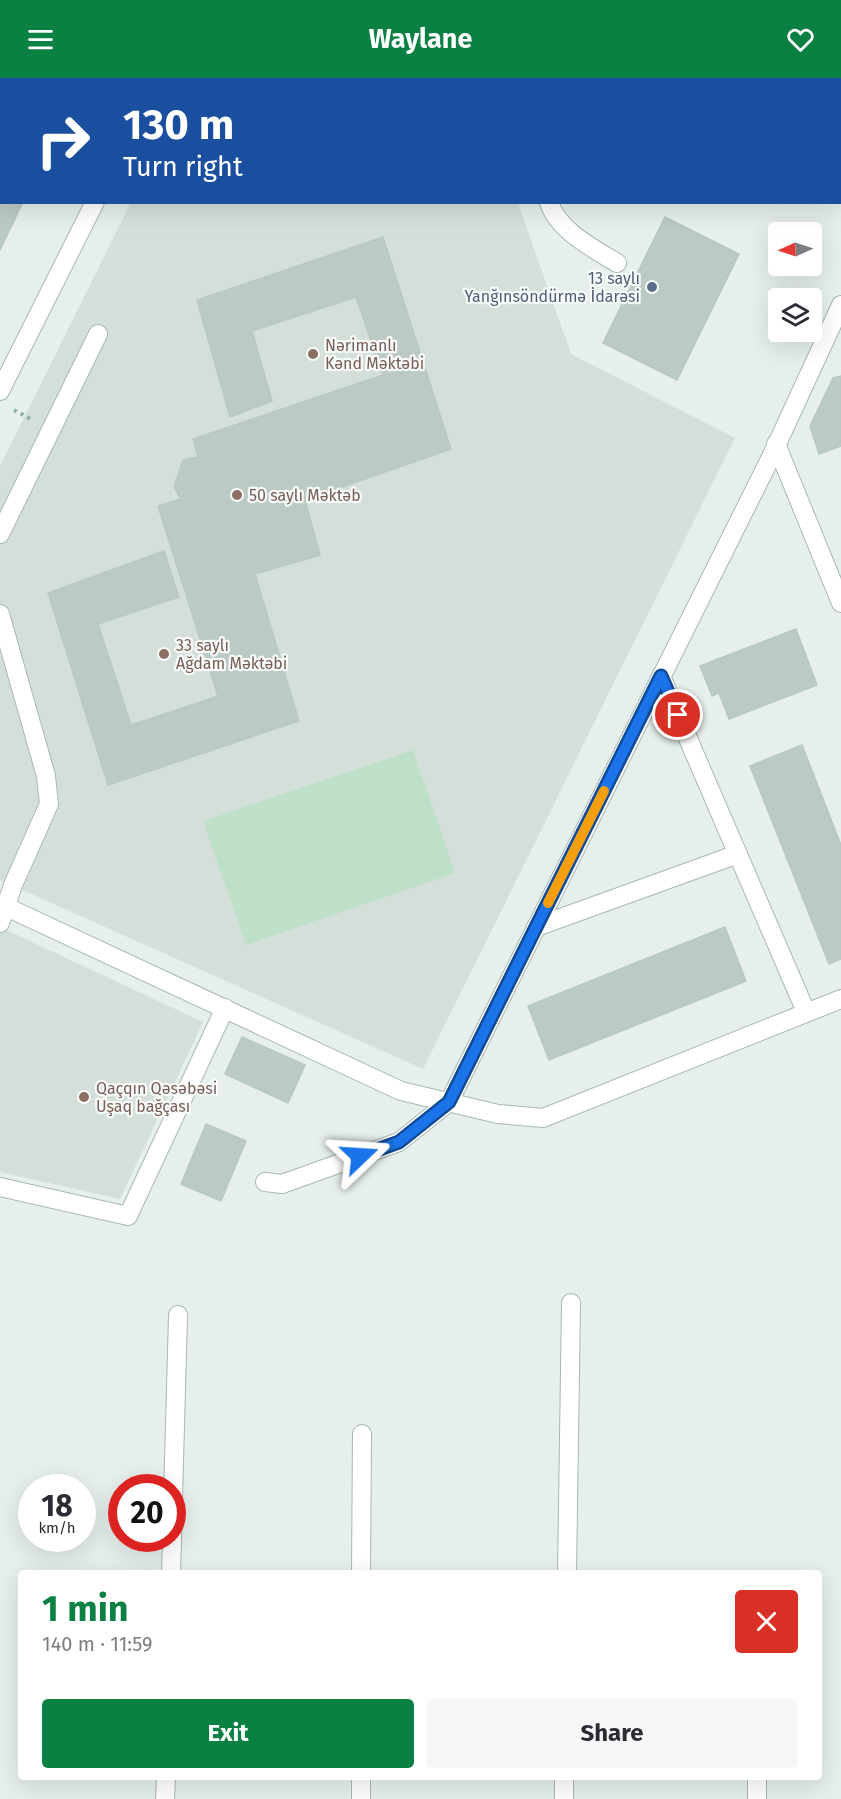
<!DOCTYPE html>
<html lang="en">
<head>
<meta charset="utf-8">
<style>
  body { margin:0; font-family:"Fira Sans",sans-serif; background:#f7f7f7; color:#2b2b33; height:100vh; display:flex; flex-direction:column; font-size:22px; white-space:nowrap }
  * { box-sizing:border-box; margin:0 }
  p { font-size:20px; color:#7c7c81 }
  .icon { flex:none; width:33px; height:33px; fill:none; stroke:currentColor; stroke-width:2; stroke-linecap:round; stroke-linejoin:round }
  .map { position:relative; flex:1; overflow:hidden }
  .side { position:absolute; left:18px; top:1492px; width:804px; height:210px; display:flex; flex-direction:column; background:#fff; border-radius:6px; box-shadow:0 6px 24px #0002 }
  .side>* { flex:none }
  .top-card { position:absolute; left:0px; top:0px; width:842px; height:126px; box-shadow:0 6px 24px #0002; background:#1a4fa0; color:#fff; overflow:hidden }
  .needle { width:39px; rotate:267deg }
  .buttons { position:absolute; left:768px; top:144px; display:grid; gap:12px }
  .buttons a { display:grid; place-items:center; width:54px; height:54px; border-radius:6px; background:#fff; box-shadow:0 6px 24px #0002; font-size:30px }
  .speed { position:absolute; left:18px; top:1396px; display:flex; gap:12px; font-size:30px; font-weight:700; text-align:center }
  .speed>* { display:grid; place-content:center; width:78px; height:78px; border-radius:50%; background:#fff; box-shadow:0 6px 24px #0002; line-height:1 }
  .speed small { font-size:15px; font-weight:400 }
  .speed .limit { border:9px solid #d22; background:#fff; color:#111 }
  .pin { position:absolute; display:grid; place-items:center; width:51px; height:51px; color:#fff; margin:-26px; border:3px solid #fff; border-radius:50%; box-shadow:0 2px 6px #0007 }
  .me { position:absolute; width:66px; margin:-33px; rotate:70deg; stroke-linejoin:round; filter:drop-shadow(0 0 4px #0008) }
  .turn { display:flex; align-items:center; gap:21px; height:126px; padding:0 24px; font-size:27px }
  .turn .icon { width:78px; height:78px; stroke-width:2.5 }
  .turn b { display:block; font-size:42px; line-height:51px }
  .round { display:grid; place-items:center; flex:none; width:63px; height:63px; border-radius:6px; background:#f7f7f7 }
  .summary { display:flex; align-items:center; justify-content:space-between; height:102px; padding:0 24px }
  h1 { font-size:36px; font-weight:700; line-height:45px; color:#0b8043 }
  .action { display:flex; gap:12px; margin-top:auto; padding:12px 24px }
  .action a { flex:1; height:69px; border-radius:6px; background:#0b8043; color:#fff; font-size:24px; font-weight:700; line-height:69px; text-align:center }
  .action a+a { background:#f7f7f7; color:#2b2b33 }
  header { display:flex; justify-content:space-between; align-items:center; height:78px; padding:0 24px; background:#0b8043; color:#fff; font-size:27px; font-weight:700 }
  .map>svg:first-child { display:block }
  .built { fill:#d4dfda }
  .pitch { fill:#bfe0c8 }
  .building { fill:#bbcac4; stroke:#b8c9c2; stroke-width:1.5 }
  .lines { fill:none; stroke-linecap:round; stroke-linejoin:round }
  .minor-casing { stroke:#a8b8b2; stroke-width:20 }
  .path { stroke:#86b3a5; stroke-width:4; stroke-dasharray:3 4.5; stroke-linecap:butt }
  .minor { stroke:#fff; stroke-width:18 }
  .route-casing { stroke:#114b97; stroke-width:15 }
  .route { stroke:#1a73e8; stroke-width:10 }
  .slow { stroke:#f59e0b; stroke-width:10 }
  .service-dot { fill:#5c6f8a; stroke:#f7fbf9; stroke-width:2 }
  .education-dot { fill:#8d6e63; stroke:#f7fbf9; stroke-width:2 }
  .labels { text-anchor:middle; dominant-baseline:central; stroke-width:4.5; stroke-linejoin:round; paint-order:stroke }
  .service-label { font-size:16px; fill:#4e5e75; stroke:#f7fbf9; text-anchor:end }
  .education-label { font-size:16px; fill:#785e54; stroke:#f7fbf9; text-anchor:start }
</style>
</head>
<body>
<header><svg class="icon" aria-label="menu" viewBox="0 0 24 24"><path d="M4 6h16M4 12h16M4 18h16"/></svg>Waylane<svg class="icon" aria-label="heart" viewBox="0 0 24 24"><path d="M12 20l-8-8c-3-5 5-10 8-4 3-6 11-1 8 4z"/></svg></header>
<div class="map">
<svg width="841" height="1721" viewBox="0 0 841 1721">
  <rect width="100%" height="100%" fill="#e6efeb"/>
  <g class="built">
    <path d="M131 124 518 125 571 276 735 360 423 991 0 802V388Z"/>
    <path d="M0 849 203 944 120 1121 0 1094Z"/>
  </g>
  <path class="pitch" d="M413 672 455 795 246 867 203 743Z"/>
  <g class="building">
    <path d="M2 32V124H23L0 172Z"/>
    <path d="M665 139 739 176 677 302 603 265Z"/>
    <path d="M383 159 451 371 305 422 320 477 255 496 299 643 108 707 48 515 164 473 179 519 98 546 131 647 218 618 158 428 181 421 174 409 183 382 198 379 193 361 383 297 356 219 252 253 272 323 230 339 197 222Z"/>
    <path d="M841 298V368L819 376 810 348 833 300Z"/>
    <path d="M796 551 817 607 729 641 719 615 712 618 700 588Z"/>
    <path d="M802 667 841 767V881L829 886 750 688Z"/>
    <path d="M725 849 746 903 549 982 528 928Z"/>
    <path d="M242 959 305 987 288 1025 225 996Z"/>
    <path d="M206 1046 246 1063 221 1123 181 1106Z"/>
  </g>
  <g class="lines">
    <g class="minor-casing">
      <g id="minor">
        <path d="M258 0 270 2"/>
        <path d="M151 2V0"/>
        <path d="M395 2V0"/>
        <path d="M840 76H841"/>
        <path d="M549 124C557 152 594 171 617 185"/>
        <path d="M0 313 95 124"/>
        <path d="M776 366 841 525"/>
        <path d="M0 456 98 256"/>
        <path d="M0 536 46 698 49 726 13 807 0 845"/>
        <path d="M661 598 806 934"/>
        <path d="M0 826 401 1013 498 1036 543 1040 841 921"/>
        <path d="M536 849 738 776"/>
        <path d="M265 1104 282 1106 399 1064 449 1024 771 379 841 227"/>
        <path d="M0 1109 128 1138 225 930"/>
        <path d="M172 1458 178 1237"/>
        <path d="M171 1496 172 1461"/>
        <path d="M361 1496 362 1356"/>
        <path d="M567 1496 571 1225"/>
        <path d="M757 1700V1721"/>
        <path d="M165 1721 166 1700"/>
        <path d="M361 1721V1700"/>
        <path d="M564 1721V1700"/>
      </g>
    </g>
    <path class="path" d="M14 332 31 341"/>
    <use href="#minor" class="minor"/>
  </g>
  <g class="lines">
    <g class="route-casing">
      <path id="route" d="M360 1078 399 1064 449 1024 661 598 678 637"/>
    </g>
    <use href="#route" class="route"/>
    <path class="slow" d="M548 825 604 713"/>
  </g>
  <circle class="service-dot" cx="652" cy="209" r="6"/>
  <g class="education-dot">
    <circle cx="313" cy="276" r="6"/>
    <circle cx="237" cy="417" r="6"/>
    <circle cx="164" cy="576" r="6"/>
    <circle cx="84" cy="1019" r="6"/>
  </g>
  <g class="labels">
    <g class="service-label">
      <text x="640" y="200">13 saylı<tspan x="640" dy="18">Yanğınsöndürmə İdarəsi</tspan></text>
    </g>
    <g class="education-label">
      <text x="325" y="267">Nərimanlı<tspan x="325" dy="18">Kənd Məktəbi</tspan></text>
      <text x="249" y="417">50 saylı Məktəb</text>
      <text x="176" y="567">33 saylı<tspan x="176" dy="18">Ağdam Məktəbi</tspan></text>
      <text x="96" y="1010">Qaçqın Qəsəbəsi<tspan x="96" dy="18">Uşaq bağçası</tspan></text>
    </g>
  </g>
</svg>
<div class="buttons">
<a><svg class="needle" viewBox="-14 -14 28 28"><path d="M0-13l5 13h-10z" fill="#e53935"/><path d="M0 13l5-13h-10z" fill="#7c7c81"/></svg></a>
<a><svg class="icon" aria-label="layers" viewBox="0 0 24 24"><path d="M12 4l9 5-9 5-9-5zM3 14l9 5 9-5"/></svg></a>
</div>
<div class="speed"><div>18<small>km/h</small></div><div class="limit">20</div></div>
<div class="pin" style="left:678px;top:637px;background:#d93025"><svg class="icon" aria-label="arrive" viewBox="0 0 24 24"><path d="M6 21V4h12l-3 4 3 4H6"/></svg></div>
<svg class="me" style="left:360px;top:1078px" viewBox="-20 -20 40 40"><path d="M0-17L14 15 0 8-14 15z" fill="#1a73e8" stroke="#fff" stroke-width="4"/></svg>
<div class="top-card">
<div class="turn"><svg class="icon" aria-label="right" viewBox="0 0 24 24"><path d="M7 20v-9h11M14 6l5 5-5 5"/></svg><div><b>130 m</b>Turn right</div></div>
</div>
<section class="side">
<div class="summary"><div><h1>1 min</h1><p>140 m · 11:59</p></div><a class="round" style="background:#d93025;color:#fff"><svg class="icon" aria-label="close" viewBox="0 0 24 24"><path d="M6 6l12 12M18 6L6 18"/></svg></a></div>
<div class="action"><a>Exit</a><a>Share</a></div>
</section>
</div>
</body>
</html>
